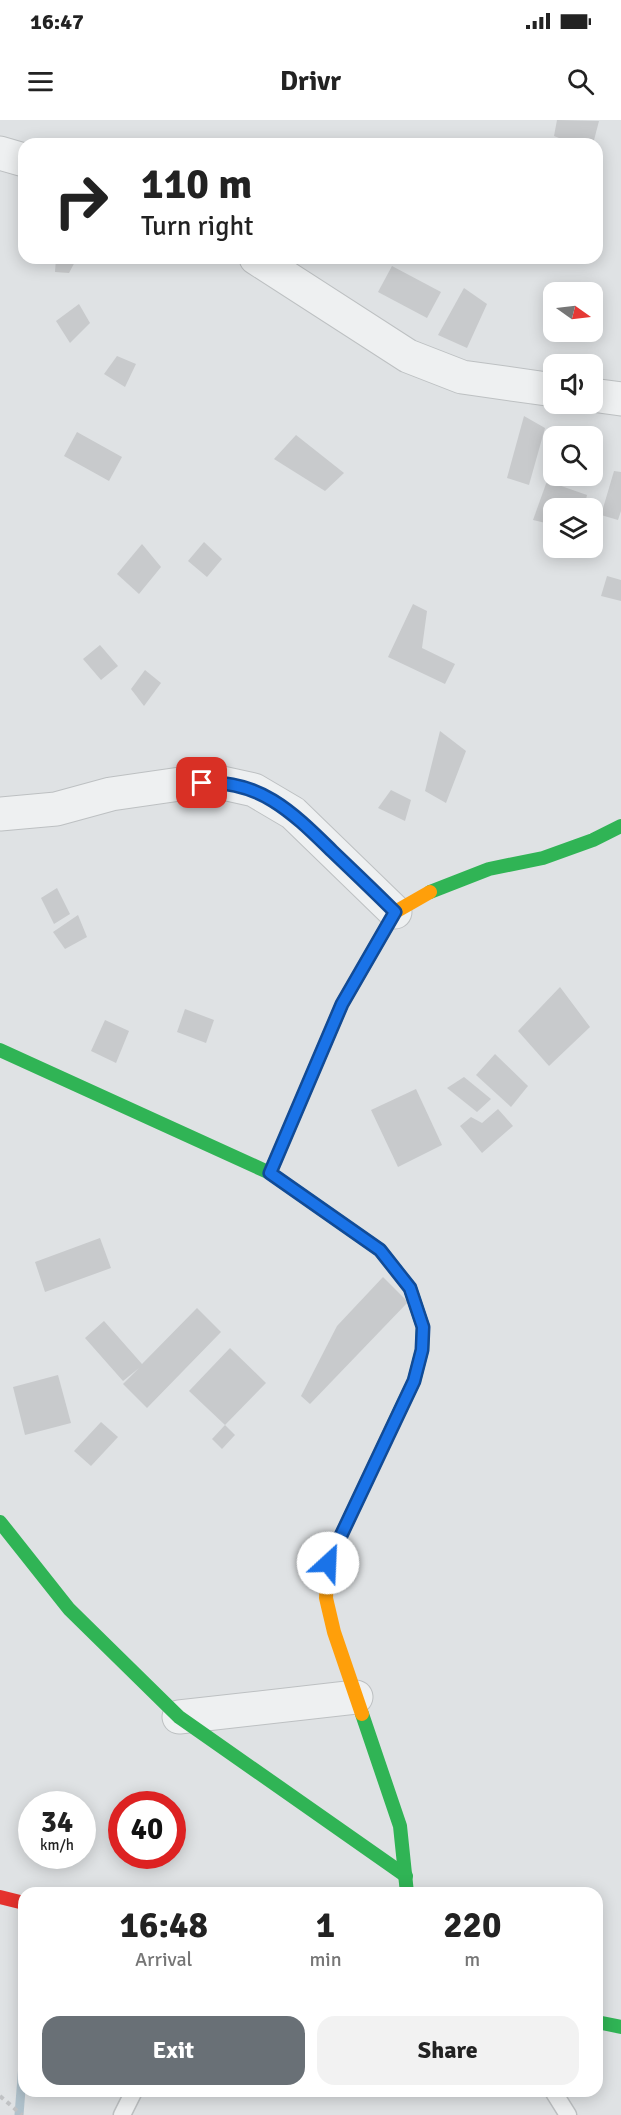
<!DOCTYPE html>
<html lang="en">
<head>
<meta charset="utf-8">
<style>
  body { margin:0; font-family:Signika,sans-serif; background:#f2f2f2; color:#222; height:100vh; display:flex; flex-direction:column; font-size:22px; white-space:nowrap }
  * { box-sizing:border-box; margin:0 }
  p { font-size:20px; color:#767676 }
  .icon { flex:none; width:33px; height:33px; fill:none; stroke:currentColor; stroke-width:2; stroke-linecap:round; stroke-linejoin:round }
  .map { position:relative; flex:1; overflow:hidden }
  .side { position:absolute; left:18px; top:1767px; width:585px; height:210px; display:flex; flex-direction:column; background:#fff; border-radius:18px; box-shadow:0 3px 15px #0003 }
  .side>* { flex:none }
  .hud { position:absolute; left:18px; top:18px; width:585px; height:126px; border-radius:18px; box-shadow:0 3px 15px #0003; background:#fff; color:#222; overflow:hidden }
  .needle { width:39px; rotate:104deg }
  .fabs { position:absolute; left:543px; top:162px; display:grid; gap:12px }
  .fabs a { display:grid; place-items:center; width:60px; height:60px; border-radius:12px; background:#fff; box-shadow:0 3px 15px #0003; font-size:30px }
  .speed { position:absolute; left:18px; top:1671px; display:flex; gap:12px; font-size:30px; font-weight:700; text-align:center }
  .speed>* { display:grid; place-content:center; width:78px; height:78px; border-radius:50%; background:#fff; box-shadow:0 3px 15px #0003; line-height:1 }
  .speed small { font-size:15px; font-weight:400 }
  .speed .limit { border:9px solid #d22; background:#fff; color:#111 }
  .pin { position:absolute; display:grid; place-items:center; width:51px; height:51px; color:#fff; margin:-26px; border-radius:12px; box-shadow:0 3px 9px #0006 }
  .me { position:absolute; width:66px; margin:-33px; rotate:25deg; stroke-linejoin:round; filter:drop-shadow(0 0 4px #0008) }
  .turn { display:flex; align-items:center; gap:21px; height:126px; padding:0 24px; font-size:27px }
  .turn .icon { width:78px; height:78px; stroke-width:2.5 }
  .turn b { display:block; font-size:42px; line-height:51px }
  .eta { display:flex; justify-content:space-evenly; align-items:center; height:102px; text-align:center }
  .eta b { font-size:36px; font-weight:700; line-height:42px }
  .action { display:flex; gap:12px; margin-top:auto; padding:12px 24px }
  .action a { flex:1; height:69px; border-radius:18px; background:#697076; color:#fff; font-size:24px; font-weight:700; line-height:69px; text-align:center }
  .action a+a { background:#f2f2f2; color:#222 }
  .status { display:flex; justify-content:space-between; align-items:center; height:42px; padding:0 30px; background:#fff; direction:ltr }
  .status svg { height:16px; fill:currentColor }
  header { display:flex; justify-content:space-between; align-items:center; height:78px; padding:0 24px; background:#fff; font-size:27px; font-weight:700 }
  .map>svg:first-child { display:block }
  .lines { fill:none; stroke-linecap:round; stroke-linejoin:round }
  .stream { stroke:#b0c2cc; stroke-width:9 }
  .building { fill:#c8cacc }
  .lane-casing { stroke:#bdc0c2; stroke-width:19 }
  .street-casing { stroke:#bdc0c2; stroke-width:35 }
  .path { stroke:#c0c2c4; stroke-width:4; stroke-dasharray:4.5 4.5; stroke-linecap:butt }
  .lane { stroke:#eef0f1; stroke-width:16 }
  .street { stroke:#eef0f1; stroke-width:33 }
  .fast { stroke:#30b455; stroke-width:14 }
  .slow { stroke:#ff9f0a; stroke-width:14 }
  .jam { stroke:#e5322d; stroke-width:14 }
  .route-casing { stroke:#114b97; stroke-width:15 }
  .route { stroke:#1a73e8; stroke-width:10 }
</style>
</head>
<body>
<div class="status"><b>16:47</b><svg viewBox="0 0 49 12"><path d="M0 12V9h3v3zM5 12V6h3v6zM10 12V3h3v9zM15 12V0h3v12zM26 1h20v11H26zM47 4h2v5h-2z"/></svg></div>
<header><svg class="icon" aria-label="menu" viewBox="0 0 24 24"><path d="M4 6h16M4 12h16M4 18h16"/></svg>Drivr<svg class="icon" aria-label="search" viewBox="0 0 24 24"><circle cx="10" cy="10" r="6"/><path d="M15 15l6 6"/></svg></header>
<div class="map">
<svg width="621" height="1995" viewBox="0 0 621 1995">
  <rect width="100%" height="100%" fill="#dfe2e4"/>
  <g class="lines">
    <path class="stream" d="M19 1995 24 1932"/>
  </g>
  <g class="building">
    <path d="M557 0 599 1 593 24H574L554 16Z"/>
    <path d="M56 138H77L69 153 55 152Z"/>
    <path d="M392 146 441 172 427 198 378 172Z"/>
    <path d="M464 168 487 184 467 228 438 215Z"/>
    <path d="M79 184 90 203 70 223 56 201Z"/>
    <path d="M117 236 136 244 125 267 104 254Z"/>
    <path d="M524 296 545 308 529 365 507 358Z"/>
    <path d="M77 312 122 337 109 361 64 336Z"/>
    <path d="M296 315 344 353 325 371 274 339Z"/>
    <path d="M592 319 600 326 593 365 570 361 572 356H592Z"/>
    <path d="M614 351 621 352V391L618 400 601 395Z"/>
    <path d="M547 361 587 375 584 388H554V405L533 400Z"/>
    <path d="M204 422 222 439 207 457 188 441Z"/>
    <path d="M142 424 161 447 139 474 117 454Z"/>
    <path d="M607 456 621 460V481L601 476Z"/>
    <path d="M413 484 427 491 422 528 455 544 445 564 388 537Z"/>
    <path d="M100 525 118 546 101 560 83 539Z"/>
    <path d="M145 550 161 563 144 586 131 569Z"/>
    <path d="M440 611 466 631 446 683 425 671Z"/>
    <path d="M391 670 411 680 405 701 378 688Z"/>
    <path d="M57 768 70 794 54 804 41 778Z"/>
    <path d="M78 795 87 817 65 829 53 812Z"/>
    <path d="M560 867 590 907 549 946 518 911Z"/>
    <path d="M185 889 214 900 206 923 177 912Z"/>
    <path d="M105 900 129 911 116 943 91 931Z"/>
    <path d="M495 934 528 966 511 987 476 955Z"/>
    <path d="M464 957 491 979 477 992 447 968Z"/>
    <path d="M416 969 442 1025 398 1047 371 990Z"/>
    <path d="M498 989 513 1006 482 1033 460 1006 471 997 482 1003Z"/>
    <path d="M100 1118 111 1148 45 1172 35 1142Z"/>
    <path d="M383 1157 408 1182 310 1284 301 1276 337 1206Z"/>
    <path d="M197 1188 221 1212 147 1288 123 1264 139 1248 123 1261 85 1218 104 1201 142 1244Z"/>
    <path d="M230 1228 266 1263 225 1305 189 1271Z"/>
    <path d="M58 1255 71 1303 25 1315 13 1267Z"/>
    <path d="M101 1302 118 1317 91 1346 74 1331Z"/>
    <path d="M225 1305 235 1315 222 1329 212 1319Z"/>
  </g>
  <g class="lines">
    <g class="lane-casing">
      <g id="lane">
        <path d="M553 1971 568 1995"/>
        <path d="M122 1995 134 1971"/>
      </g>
    </g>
    <g class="street-casing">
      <g id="street">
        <path d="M0 33 24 40"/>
        <path d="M256 138 408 236 462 257 554 270"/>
        <path d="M592 275 621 279"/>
        <path d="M0 694 56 689 111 674 187 663 218 662 254 670 293 693 395 792"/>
        <path d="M179 1597 356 1577"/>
      </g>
    </g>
    <path class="path" d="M0 1976 22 1995"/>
    <use href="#lane" class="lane"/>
    <use href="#street" class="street"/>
    <g class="fast">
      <path d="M430 772 489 749 543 738 593 720 621 706"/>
      <path d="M0 930 270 1053 380 1130 410 1168 423 1207 422 1230 414 1261 394 1303"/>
      <path d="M0 1402 69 1489 179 1597 406 1756"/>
      <path d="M362 1594 400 1706 407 1773"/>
      <path d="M597 1902 621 1907"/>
    </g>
    <g class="slow">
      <path d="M270 1053 342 884 395 792 430 772"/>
      <path d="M362 1594 334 1512 326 1478 328 1443 394 1303"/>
    </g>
    <path class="jam" d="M0 1777 24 1783"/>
  </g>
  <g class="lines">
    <g class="route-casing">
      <path id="route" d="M202 663C260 659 294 694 332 731 353 751 374 771 395 792L342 884 270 1053 380 1130 410 1168 423 1207 422 1230 414 1261 328 1443"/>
    </g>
    <use href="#route" class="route"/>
  </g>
</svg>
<div class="fabs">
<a><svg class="needle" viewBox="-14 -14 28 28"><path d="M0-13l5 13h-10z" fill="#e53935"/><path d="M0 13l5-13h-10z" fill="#767676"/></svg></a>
<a><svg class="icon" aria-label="sound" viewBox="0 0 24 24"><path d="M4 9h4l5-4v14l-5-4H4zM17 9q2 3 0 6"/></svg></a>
<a><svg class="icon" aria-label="search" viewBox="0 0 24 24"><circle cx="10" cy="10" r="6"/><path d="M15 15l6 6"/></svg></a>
<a><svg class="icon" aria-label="layers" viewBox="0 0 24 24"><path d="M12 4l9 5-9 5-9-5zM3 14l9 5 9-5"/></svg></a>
</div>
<div class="speed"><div>34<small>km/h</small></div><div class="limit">40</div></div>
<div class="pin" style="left:202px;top:663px;background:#d93025"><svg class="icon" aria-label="arrive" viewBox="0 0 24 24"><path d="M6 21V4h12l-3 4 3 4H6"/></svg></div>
<svg class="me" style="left:328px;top:1443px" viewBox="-20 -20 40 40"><circle r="19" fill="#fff"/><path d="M0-13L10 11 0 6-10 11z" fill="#1a73e8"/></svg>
<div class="hud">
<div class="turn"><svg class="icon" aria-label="right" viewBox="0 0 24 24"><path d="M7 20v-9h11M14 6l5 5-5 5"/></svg><div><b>110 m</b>Turn right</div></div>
</div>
<section class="side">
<div class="eta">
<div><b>16:48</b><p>Arrival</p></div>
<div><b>1</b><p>min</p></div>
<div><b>220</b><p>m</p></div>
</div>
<div class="action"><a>Exit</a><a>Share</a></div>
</section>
</div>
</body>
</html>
